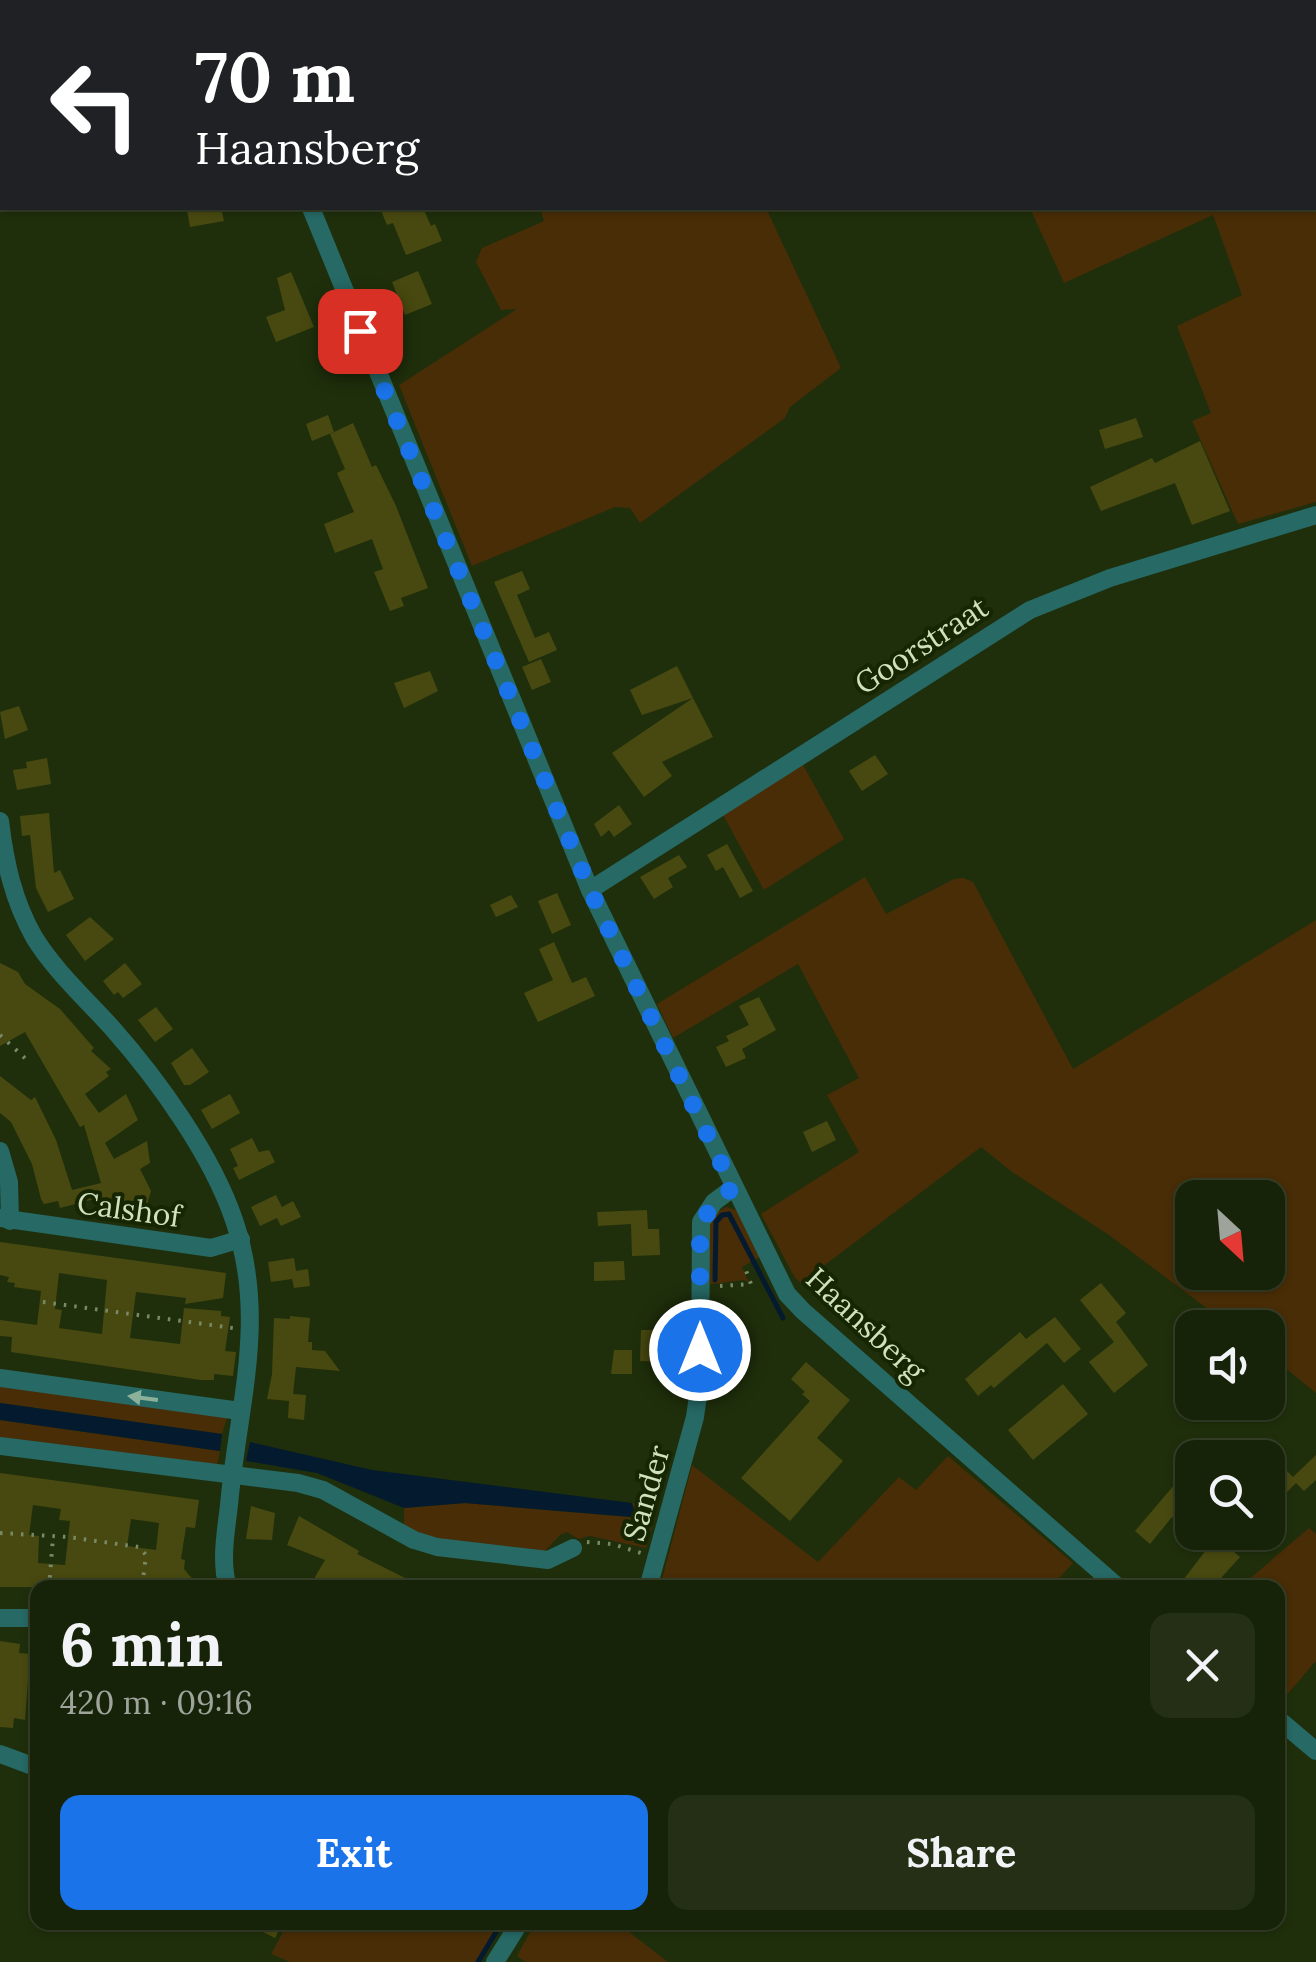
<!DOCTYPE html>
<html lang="en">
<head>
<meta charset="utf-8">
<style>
  body { margin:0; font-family:Lora,serif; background:#242f16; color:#f1f3f6; height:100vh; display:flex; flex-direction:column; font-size:38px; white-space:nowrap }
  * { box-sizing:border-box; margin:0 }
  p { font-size:32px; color:#9ea49c }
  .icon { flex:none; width:55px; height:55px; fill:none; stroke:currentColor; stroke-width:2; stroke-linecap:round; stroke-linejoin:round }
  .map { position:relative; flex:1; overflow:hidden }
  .side { position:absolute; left:30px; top:1580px; width:1255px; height:350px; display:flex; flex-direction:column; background:#172308; border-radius:20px; box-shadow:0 2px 8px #0004,0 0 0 2px #364029 }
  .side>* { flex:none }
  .guide { position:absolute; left:0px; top:0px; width:1318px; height:210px; box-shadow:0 2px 8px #0004,0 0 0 2px #364029; background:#202124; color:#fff; overflow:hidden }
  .needle { width:65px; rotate:154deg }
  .tools { position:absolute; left:1175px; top:1180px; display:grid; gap:20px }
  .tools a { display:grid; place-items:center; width:110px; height:110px; border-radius:20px; background:#172308; box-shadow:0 2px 8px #0004,0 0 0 2px #364029; font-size:50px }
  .pin { position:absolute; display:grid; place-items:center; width:85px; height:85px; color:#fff; margin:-42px; border-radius:20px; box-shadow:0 5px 15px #0006 }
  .me { position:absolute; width:110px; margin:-55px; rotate:0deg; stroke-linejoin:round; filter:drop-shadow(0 0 8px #0008) }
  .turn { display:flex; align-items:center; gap:35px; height:210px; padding:0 30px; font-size:45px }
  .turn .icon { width:130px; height:130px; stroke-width:2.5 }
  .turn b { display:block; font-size:70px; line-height:85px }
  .round { display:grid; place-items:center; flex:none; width:105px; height:105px; border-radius:20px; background:#242f16 }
  .summary { display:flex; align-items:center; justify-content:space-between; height:170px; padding:0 30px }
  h1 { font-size:60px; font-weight:700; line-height:75px }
  .action { display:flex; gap:20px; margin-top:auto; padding:20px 30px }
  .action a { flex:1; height:115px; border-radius:20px; background:#1a73e8; color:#fff; font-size:40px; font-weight:700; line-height:115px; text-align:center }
  .action a+a { background:#242f16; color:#f1f3f6 }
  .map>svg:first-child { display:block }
  .green { fill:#482d07; fill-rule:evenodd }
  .water { fill:#041a2f }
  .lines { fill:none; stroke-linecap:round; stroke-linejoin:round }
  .stream { stroke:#041a2f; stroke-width:5 }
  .building { fill:#484910; fill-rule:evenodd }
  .path { stroke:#798a67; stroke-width:4; stroke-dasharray:2.5 8; stroke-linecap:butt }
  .minor { stroke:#266965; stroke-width:18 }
  .oneway { fill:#8bb19a }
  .route { stroke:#1a73e8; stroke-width:18; stroke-dasharray:0 32.4 }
  .labels { text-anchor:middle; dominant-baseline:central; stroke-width:8; stroke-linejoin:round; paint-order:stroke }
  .street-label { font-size:30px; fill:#cfe1be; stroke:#162502 }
</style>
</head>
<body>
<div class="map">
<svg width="1316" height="1962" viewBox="0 0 1316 1962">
  <rect width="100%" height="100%" fill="#1f2f0b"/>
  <g class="green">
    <path d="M492 0H1193L1194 2H489Z"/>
    <path d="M1316 125V502L1238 524 1192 421 1211 413 1177 326 1242 295 1213 215 1064 283 1030 208H1315Z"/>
    <path d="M540 208H766L841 368 790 407 785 418 640 523 630 508 615 507 472 566 399 385 517 309 501 310 476 262 482 248 544 221Z"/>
    <path d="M802 763 844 839 764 890 722 813Z"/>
    <path d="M865 877 886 914 954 879 963 878 973 882 1073 1069 1316 920V1393L1268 1354V1328L1232 1327 1109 1235 1012 1172 981 1147 801 1283 795 1278 761 1214 859 1152 827 1095 859 1078 798 964 673 1038 657 1004ZM1192 1198H1268V1272H1192Z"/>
    <path d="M727 1207 736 1210 740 1216 760 1257 742 1267 749 1283 744 1280 706 1285C707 1260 698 1216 727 1207Z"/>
    <path d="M0 1384 225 1416 227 1418 222 1434 0 1403Z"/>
    <path d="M0 1420 220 1451 217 1466 0 1439Z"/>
    <path d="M948 1456 1073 1563 1051 1587H660L692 1465 818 1562 899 1477 916 1490Z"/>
    <path d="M465 1503 631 1517 635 1512 632 1503 657 1507 646 1548 590 1536 578 1539 567 1532 560 1535 544 1552 434 1539 404 1527V1508Z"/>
    <path d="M1309 1528 1316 1534V1661L1278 1705V1588L1240 1587Z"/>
    <path d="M616 1922 668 1962H526L517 1956 535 1923Z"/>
    <path d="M288 1923V1922L499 1923 476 1962H290L271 1954Z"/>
  </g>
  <g class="water">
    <path d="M0 1403 222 1434 220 1451 0 1420Z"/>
    <path d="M250 1442 372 1470 632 1503 635 1512 631 1517 465 1503 404 1508 317 1473 246 1461Z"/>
  </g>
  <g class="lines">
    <g class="stream">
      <path d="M715 1280 716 1222 722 1215 729 1214 783 1318"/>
      <path d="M478 1962 502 1922"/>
    </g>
  </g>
  <g class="building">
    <path d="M204 208H221L224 221 190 227 187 210Z"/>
    <path d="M380 208H423L431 226 435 224 442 241 406 255 393 223 387 225Z"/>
    <path d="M418 271 432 304 405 315 392 282Z"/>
    <path d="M291 272 314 327 276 342 266 317 285 310 277 278Z"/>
    <path d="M328 415 334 432 312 441 306 424Z"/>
    <path d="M1136 418 1143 437 1105 449 1099 430Z"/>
    <path d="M353 423 372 467 376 465 396 506 428 588 401 598 404 606 390 611 374 572 383 569 372 539 335 553 324 524 354 512 337 473 345 469 330 434Z"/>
    <path d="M1200 441 1230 511 1192 525 1175 483 1101 511 1090 487 1152 458 1155 463Z"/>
    <path d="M522 571 530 589 517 595 535 638 549 632 557 650 529 662 494 582Z"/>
    <path d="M541 659 551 682 532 690 522 667Z"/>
    <path d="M677 666 693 698 642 715 630 690Z"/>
    <path d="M430 671 438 691 404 708 394 683Z"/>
    <path d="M693 698 713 737 662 762 672 776 644 797 612 753Z"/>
    <path d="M19 706 28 730 5 739 0 712Z"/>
    <path d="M875 755 888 774 862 791 849 771Z"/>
    <path d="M47 758 51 784 17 790 13 770 27 768 26 762Z"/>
    <path d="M619 805 632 824 614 837 609 830 601 837 594 824Z"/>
    <path d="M49 813 54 873 60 870 74 899 48 912 36 888 30 835 22 836 20 816Z"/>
    <path d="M727 844 753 891 740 898 723 867 716 871 707 855Z"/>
    <path d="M679 855 687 867 668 878 673 887 654 899 640 877Z"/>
    <path d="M557 893 571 925 552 934 538 901Z"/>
    <path d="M511 895 518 907 496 917 490 905Z"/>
    <path d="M90 917 114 939 85 961 66 935Z"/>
    <path d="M554 942 572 983 586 977 595 996 538 1022 524 993 553 980 539 949Z"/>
    <path d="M0 963 18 972 25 984 60 1009 94 1048 91 1051 111 1069 106 1072 109 1076 85 1094 99 1113 126 1094 138 1120 105 1143 114 1159 147 1141 150 1163 140 1169 151 1191 142 1221 101 1215 102 1197 60 1208 58 1201 44 1204 41 1199 32 1164 11 1122 0 1113V1076L31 1100 35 1097 56 1140 72 1190 101 1183 84 1125 80 1127 25 1032 0 1046Z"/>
    <path d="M125 963 142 984 123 998 118 992 114 995 103 981Z"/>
    <path d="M759 997 776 1030 742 1049 746 1058 726 1067 716 1047 729 1041 726 1036 749 1025 739 1006Z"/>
    <path d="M156 1007 173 1029 155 1042 138 1020Z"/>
    <path d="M192 1048 209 1072 190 1085H184L171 1063Z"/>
    <path d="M230 1094 240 1113 212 1129 201 1110Z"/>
    <path d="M827 1121 836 1140 812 1152 803 1132Z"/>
    <path d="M252 1138 259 1152 269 1150 275 1162 239 1180 233 1168 238 1166 230 1149Z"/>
    <path d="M276 1195 282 1207 293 1201 301 1217 281 1226 277 1218 260 1226 251 1207Z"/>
    <path d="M647 1210 648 1229H659L660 1255 632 1256 631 1224 598 1226 597 1212Z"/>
    <path d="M0 1242 226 1273 223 1298 185 1304 186 1298 136 1292 130 1338 180 1344 184 1308 221 1311V1316L230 1317 225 1351 236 1352 233 1376 214 1374V1380H201L11 1352 12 1337 0 1336V1320L37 1325 41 1291 14 1287 15 1283 7 1282 9 1277 0 1275ZM59 1273 107 1280 102 1334 59 1328 62 1310 55 1309Z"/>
    <path d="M294 1258 296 1271 308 1269 310 1286 294 1288 292 1279 271 1282 268 1262Z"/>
    <path d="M624 1261 625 1280 594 1281V1262Z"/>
    <path d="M1101 1283 1126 1313 1116 1322 1148 1365 1114 1393 1089 1362 1114 1342 1080 1300Z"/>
    <path d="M290 1316 310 1318 308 1342H312V1350L325 1351 340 1371 296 1367 293 1394 306 1395 304 1420 288 1418 289 1401 267 1399 272 1374 274 1318 290 1319Z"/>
    <path d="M1055 1317 1081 1349 1064 1363 1047 1343 994 1388 991 1385 978 1396 965 1379 1020 1332 1026 1339Z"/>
    <path d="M641 1330H661L660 1362 640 1361Z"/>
    <path d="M614 1350H632V1374H611Z"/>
    <path d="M806 1362 850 1400 817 1438 843 1461 790 1521 741 1478 810 1401 802 1394 805 1392 791 1379Z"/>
    <path d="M1063 1384 1088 1414 1033 1460 1008 1430Z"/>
    <path d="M1316 1455V1480L1304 1491 1296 1483 1268 1511V1480L1282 1466 1293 1477Z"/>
    <path d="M1192 1464V1534L1172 1517 1150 1544 1135 1531Z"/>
    <path d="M0 1473 199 1500 195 1528 186 1527 181 1559 185 1560 184 1569 200 1588 0 1587ZM33 1505 61 1509 59 1520 70 1521 65 1565 38 1563 39 1536 29 1535ZM131 1519 159 1523 156 1550 127 1546Z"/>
    <path d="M251 1506 275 1513 272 1540 246 1539Z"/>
    <path d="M299 1516 359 1551 357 1554 425 1588H319L315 1577 325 1560 287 1545Z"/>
    <path d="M1216 1537 1240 1557 1212 1588H1177Z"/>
    <path d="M0 1641 20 1644 19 1653 30 1654 25 1720 14 1718 13 1728 0 1727Z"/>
    <path d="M242 1922H283L275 1938Z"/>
  </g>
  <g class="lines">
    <g class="path">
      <path d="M0 1035 28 1061"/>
      <path d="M720 1286 751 1284 745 1268"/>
      <path d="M43 1302 233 1328"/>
      <path d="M0 1533 68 1537 139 1547 146 1555 142 1588"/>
      <path d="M587 1542 612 1544 641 1553"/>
      <path d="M49 1588 53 1537"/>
    </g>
    <g class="minor">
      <path d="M227 0 228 2"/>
      <path d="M311 208 590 890 787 1294 803 1311 1119 1588"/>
      <path d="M0 821C5 862 13 900 34 937 54 970 87 1000 113 1029 158 1080 212 1155 234 1220 268 1319 238 1405 229 1505 226 1532 220 1561 228 1588"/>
      <path d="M590 890 1030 610 1110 578 1316 515"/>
      <path d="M0 1151 9 1182 10 1221"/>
      <path d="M0 1218 211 1248 241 1239"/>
      <path d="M0 1378 240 1411"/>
      <path d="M0 1446 298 1483 323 1490 414 1540 437 1547 548 1560 573 1548"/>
      <path d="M648 1588 695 1417 700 1381 701 1222 714 1202 733 1188"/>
      <path d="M0 1618H38"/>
      <path d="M1278 1719 1316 1751"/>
      <path d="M0 1754 38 1768"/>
      <path d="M495 1962 520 1922"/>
    </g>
  </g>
  <defs><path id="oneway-solid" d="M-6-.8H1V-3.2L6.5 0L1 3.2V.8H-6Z" transform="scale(2.5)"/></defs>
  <use class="oneway" href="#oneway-solid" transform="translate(143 1398) rotate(-172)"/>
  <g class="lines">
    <path class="route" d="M360 331 590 890 733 1188 714 1202 700 1226V1350"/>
  </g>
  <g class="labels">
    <g class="street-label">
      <text transform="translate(921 645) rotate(-33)">Goorstraat</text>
      <text transform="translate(129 1209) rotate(8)">Calshof</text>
      <text transform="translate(866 1324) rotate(43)">Haansberg</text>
      <text transform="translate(646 1493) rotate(-74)">Sander</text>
    </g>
  </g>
</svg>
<div class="tools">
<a><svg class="needle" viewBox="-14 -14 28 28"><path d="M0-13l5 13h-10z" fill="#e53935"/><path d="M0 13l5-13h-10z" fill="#9ea49c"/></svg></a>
<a><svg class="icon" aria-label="sound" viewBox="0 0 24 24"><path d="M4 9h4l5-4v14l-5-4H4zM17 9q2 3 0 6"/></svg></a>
<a><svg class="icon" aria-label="search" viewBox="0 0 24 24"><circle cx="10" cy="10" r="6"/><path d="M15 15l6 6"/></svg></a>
</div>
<div class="pin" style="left:360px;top:331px;background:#d93025"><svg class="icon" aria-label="arrive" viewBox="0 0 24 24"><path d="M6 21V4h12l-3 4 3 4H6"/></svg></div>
<svg class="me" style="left:700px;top:1350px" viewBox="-20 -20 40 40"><circle r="17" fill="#1a73e8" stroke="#fff" stroke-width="3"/><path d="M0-11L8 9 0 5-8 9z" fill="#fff"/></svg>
<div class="guide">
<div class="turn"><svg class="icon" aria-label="left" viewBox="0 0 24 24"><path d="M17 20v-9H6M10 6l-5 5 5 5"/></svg><div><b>70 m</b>Haansberg</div></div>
</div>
<section class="side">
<div class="summary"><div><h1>6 min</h1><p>420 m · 09:16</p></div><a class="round"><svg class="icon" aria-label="close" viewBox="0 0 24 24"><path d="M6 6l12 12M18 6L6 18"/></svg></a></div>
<div class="action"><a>Exit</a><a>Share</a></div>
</section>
</div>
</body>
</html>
